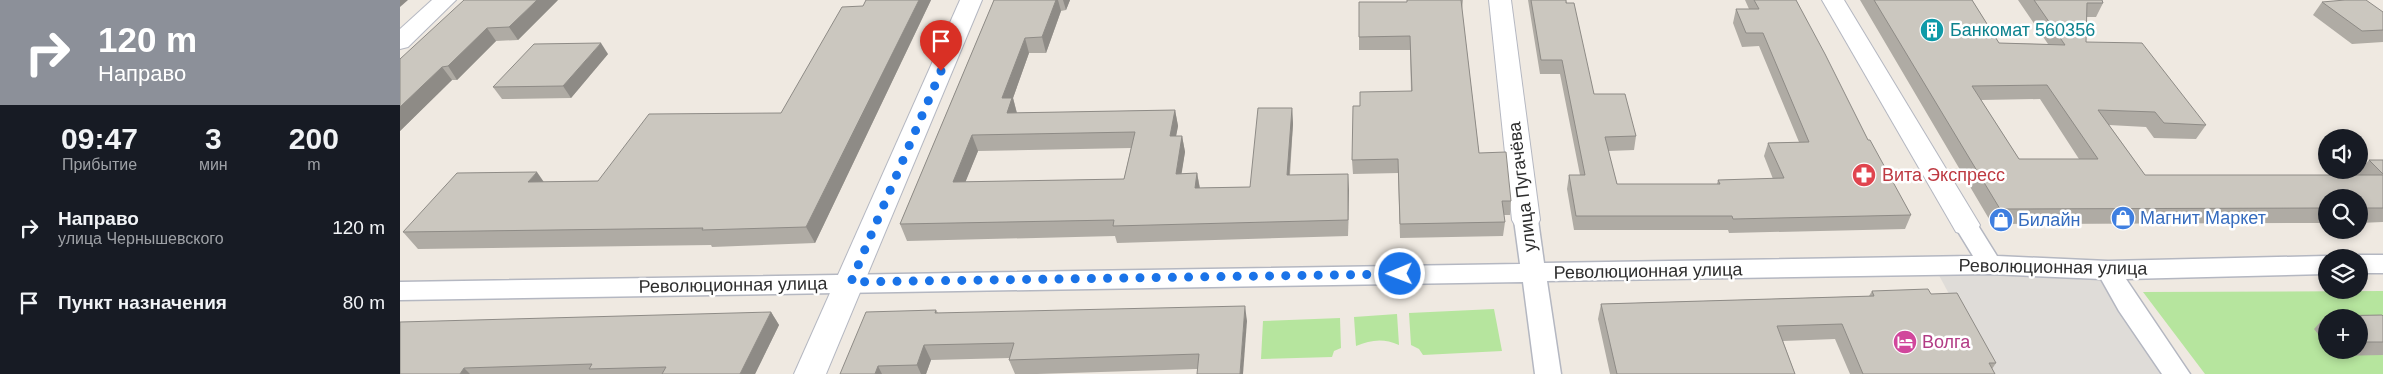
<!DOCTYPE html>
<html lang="ru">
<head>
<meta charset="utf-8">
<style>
  body { margin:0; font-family:Arial,sans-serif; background:#20242c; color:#f1f3f6; height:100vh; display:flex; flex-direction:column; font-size:19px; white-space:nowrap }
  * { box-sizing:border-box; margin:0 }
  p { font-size:16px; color:#9ea1a6 }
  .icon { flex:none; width:28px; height:28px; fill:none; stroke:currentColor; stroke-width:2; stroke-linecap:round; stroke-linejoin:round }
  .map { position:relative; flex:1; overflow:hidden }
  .side { display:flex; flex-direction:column; background:#171b24; width:400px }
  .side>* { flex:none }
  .guide { background:#8c9099; color:#fff; overflow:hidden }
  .controls { position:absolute; left:1918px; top:129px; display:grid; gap:10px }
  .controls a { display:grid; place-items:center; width:50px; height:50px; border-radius:50%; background:#171b24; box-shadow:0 2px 8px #0003; font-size:25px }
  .pin { position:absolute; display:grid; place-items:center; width:42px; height:42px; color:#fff; margin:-51px -21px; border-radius:50% 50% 50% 0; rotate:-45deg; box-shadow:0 0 5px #0007 }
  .pin .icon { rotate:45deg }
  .me { position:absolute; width:55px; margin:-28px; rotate:269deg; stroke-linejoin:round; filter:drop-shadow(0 0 4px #0008) }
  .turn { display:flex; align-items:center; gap:18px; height:105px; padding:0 15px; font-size:22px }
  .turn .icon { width:65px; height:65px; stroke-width:2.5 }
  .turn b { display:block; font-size:35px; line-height:42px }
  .eta { display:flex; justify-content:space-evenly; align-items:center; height:85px; text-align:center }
  .eta b { font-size:30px; font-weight:600; line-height:35px }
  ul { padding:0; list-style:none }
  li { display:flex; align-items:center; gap:15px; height:75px; padding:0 15px }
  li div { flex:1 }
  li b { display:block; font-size:19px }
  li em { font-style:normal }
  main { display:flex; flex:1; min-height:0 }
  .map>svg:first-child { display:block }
  .green { fill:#b6e59e; fill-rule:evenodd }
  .plaza { fill:#dfdcd8 }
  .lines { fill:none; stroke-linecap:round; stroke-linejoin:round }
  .pedestrian-casing { stroke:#b4b7c1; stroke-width:3 }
  .minor-casing { stroke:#b4b7c1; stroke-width:2 }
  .tertiary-casing { stroke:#b4b7c1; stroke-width:2 }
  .pedestrian { fill:#fff; fill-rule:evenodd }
  .minor { fill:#fff; fill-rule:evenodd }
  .tertiary { fill:#fff; fill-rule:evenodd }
  .wall { fill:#afaba4; fill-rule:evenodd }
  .shaded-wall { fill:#8e8b86 }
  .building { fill:#cbc7bf; stroke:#8e8b86; fill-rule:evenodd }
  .route { stroke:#1a73e8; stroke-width:9; stroke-dasharray:0 16.2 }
  .labels { text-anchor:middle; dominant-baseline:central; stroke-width:5; stroke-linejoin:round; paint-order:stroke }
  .culture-label { font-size:18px; fill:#0d838f; stroke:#fff; text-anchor:start }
  .health-label { font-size:18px; fill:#be3a42; stroke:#fff; text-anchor:start }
  .street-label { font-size:18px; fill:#2e2e2e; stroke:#fff }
  .shop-label { font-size:18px; fill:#366cbe; stroke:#fff; text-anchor:start }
  .hotel-label { font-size:18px; fill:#b23c85; stroke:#fff; text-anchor:start }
</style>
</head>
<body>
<main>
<section class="side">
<div class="guide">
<div class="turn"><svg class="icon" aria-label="right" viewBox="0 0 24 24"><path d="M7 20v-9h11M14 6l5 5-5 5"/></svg><div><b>120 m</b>Направо</div></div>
</div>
<div class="eta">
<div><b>09:47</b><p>Прибытие</p></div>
<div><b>3</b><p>мин</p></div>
<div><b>200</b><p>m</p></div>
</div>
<ul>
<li><svg class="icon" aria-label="right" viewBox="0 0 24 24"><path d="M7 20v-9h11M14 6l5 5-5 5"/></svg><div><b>Направо</b><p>улица Чернышевского</p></div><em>120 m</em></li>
<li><svg class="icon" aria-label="arrive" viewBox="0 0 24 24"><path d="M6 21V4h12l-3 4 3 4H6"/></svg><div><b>Пункт назначения</b></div><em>80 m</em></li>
</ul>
</section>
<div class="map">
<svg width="1983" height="374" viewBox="0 0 1983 374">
  <rect width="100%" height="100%" fill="#efe9e1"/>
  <g class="green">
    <path d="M1983 291V374H1805L1743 292ZM1926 318H1959V350H1926Z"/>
    <path d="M1094 309 1102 351 1023 355 1019 349 1011 345 1009 313Z"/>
    <path d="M997 314 999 345C983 338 971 340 956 346L954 317Z"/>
    <path d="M940 318 941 348 934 351 932 357 861 359 863 321Z"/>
  </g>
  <path class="plaza" d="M1534 266 1708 270 1777 374H1592Z"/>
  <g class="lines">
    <g class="pedestrian-casing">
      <g id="pedestrian">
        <path d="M1126 212 1134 214 1138 220 1144 263 1573 256 1554 225 1558 219 1566 217 1574 219 1597 256 1708 261 1926 256 1931 258H1926V274L1726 279 1790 374H1762L1719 311 1701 279 1590 274 1147 281 1161 374H1135L1123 282 0 300V282L1120 264 1114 220 1118 214Z"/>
        <path d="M1959 255H1983V273H1959V258H1951Z"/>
      </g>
    </g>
    <g class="minor-casing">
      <g id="minor">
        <path d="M32 0H56L8 47 0 49V29Z"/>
        <path d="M1089 0H1111L1140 220 1136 227 1126 230 1116 227 1112 220Z"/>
        <path d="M1422 0H1444L1580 225 1576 232 1566 235 1556 232Z"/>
      </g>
    </g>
    <g class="tertiary-casing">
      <path id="tertiary" d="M560 0H582L426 374H394Z"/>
    </g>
    <use href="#pedestrian" class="pedestrian"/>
    <use href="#minor" class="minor"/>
    <use href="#tertiary" class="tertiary"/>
  </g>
  <g class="wall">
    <path d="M158 0 118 40 96 41 57 80H52L0 131V59Z"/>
    <path d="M466 0H531L415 243 312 247 311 245 18 249 3 232 144 182 198 181 381 113 463 6Z"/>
    <path d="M594 0H670L666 10 661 11 646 53H629L613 98 617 113 775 110 778 126 776 136H782L785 152 781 174 797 173 800 188 850 187 892 108 893 124 890 175 948 174V236L717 243 715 236 507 241 500 224ZM731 148 724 179 565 182 578 151Z"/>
    <path d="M1007 0H1063L1062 10 1079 153 1111 201 1110 215H1104L1105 222 1103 236 1000 238 998 173 953 174 952 160 960 106 1011 91 1010 50H959V37L1007 2Z"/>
    <path d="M1128 0H1166L1194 94 1236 136 1234 150 1208 151 1217 184H1317L1318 180 1373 179 1364 156 1368 143 1399 142 1359 46 1342 47 1333 23 1336 9H1349L1345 0H1396L1468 140 1511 215 1505 229 1329 233 1328 230H1174L1167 189 1169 175H1180L1160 74H1140Z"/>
    <path d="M1460 0H1572L1599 43 1648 44 1618 0H1702L1703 3 1696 17H1686V42L1806 125 1796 139 1754 138 1746 127 1709 125 1745 175H1957L1969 160H1983V222L1959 223V198H1926V223L1592 224ZM1640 99 1679 159H1619L1581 100Z"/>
    <path d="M1922 2 1983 12V42L1952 44 1913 15Z"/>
    <path d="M208 54 171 98 102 99 93 87Z"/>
    <path d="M1472 291 1531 294 1596 363 1592 369 1595 374H1450L1435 339 1383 341 1395 374H1210L1198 319 1201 304 1469 296Z"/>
    <path d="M536 310 538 313 847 321 797 369 637 374H615L609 360 610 358 531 360 526 374H440Z"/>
    <path d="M371 312 379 325 355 374H0Z"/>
    <path d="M1982 315 1983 316V342H1981H1983V355L1936 356 1931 350H1959V318H1926V344L1914 329 1926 316Z"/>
  </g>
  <g class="shaded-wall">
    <path d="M0 0H8L0 7Z"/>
    <path d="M137 0H158L118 40 109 27Z"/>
    <path d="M519 0H531L415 243 406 227Z"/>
    <path d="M656 0H658L661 11 646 53 642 37Z"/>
    <path d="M663 0H670L666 10Z"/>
    <path d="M87 28 96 41 57 80 48 66Z"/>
    <path d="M625 38 629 53 613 98 617 114 612 129 602 98Z"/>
    <path d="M201 43 208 54 171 98 163 86Z"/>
    <path d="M42 67 52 80 0 131V107Z"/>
    <path d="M892 108 893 124 888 191 887 175Z"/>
    <path d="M775 110 778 126 773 152 770 136Z"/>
    <path d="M572 135 578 151 559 198 553 182Z"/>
    <path d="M782 136 785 152 779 190 776 174Z"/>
    <path d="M137 172 148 188 128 182Z"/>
    <path d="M797 173 800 190 795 188Z"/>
    <path d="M948 174 949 190 948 236Z"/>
    <path d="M845 306 847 321 843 374H840Z"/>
    <path d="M371 312 379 325 355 374H340Z"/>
    <path d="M524 345 531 360 526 374H521L517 365Z"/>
    <path d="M478 366 482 374H475Z"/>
    <path d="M64 368 70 374H60Z"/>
  </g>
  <g class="building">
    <path d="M64 0H137L109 27 87 28 48 66 42 67 0 107V59Z"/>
    <path d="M466 0H519L406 227 302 230 303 228 3 232 57 173 137 172 128 182 198 181 249 114 381 113 442 7 463 6Z"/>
    <path d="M594 0H656L642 37 625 38 602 98H612L607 113 775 110 770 136H782L776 174 797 173 795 188 850 187 858 108H892L887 175 948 174V220L713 226 714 220 500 224ZM735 132 724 179 553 182 572 135Z"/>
    <path d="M1007 0H1061L1079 153 1106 152 1111 201H1102L1105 222 1000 224 998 159 952 160 953 106H960V92L1012 91 1010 36 959 37V2H1007Z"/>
    <path d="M1131 0H1166V3H1174L1194 94H1225L1236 136 1205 137 1217 184H1320L1318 180 1384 178 1368 143 1409 142 1363 33H1346L1336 9H1359L1354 0H1396L1425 54 1468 140H1470L1511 215 1333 219 1332 216H1176L1169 175H1185L1162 60H1141Z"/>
    <path d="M1474 0H1572L1599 43 1665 45 1634 0H1702L1703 3H1687L1686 42 1742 43 1806 125 1764 123 1755 112 1698 110 1745 175H1983V208H1959V198H1926V208L1600 209ZM1647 85 1698 159H1619L1572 86Z"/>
    <path d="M1945 0H1966L1983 12V30L1962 31 1922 2Z"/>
    <path d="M201 43 163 86 93 87 134 44Z"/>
    <path d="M1969 160H1983V174Z"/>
    <path d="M1528 289 1531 294 1557 293 1596 363H1589L1595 374H1463L1442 324 1377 326 1395 374H1217L1201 304 1474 296 1472 291Z"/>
    <path d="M845 306 840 374H797L799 354 609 360 614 343 524 345 517 365 478 366 475 374H440L466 312 536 310 535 313Z"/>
    <path d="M371 312 340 374H262L266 367 189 369 192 364 64 368 60 374H0V322Z"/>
    <path d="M1982 315 1983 316V342H1959V318H1927L1926 316Z"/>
  </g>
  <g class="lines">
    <path class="route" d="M541 71 451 282 1000 274"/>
  </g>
  <defs>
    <g id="building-disc" transform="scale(1.25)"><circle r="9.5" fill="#0f9aa8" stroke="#fff"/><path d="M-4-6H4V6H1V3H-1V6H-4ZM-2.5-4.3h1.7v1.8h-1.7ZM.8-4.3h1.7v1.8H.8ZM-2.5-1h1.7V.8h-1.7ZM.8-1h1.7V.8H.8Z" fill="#fff"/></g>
    <g id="pharmacy-disc" transform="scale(1.25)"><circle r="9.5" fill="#e0444e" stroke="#fff"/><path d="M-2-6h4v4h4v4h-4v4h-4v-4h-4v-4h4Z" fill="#fff"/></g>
    <g id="shop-disc" transform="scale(1.25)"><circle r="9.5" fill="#3f7fe0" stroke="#fff"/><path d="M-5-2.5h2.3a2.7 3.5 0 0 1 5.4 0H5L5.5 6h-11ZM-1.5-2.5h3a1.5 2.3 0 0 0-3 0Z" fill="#fff"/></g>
    <g id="hotel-disc" transform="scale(1.25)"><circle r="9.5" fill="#d1479c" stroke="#fff"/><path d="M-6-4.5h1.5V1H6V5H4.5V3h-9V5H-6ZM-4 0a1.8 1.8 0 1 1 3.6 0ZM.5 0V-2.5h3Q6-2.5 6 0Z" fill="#fff"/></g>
  </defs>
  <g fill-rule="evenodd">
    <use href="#building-disc" x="1532" y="30"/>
    <use href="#pharmacy-disc" x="1464" y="175"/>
    <use href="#shop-disc" x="1723" y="218"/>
    <use href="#shop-disc" x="1601" y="220"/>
    <use href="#hotel-disc" x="1505" y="342"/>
  </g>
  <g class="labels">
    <g class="culture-label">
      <text x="1550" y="30">Банкомат 560356</text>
    </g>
    <g class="health-label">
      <text x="1482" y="175">Вита Экспресс</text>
    </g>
    <g class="street-label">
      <text transform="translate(1122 187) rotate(-97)">улица Пугачёва</text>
      <text transform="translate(1653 267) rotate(1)">Революционная улица</text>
      <text transform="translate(1248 271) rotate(-1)">Революционная улица</text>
      <text transform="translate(333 285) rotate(-1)">Революционная улица</text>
    </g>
    <g class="shop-label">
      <text x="1740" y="218">Магнит Маркет</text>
      <text x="1618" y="220">Билайн</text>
    </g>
    <g class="hotel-label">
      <text x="1522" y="342">Волга</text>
    </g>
  </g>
</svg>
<div class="controls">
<a><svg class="icon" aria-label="sound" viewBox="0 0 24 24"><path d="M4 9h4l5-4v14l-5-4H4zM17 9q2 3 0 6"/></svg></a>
<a><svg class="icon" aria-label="search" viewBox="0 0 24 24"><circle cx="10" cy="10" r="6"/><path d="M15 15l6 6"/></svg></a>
<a><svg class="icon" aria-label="layers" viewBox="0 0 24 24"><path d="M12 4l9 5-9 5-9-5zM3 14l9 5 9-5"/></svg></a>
<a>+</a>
</div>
<div class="pin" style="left:541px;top:71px;background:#d93025"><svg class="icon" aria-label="arrive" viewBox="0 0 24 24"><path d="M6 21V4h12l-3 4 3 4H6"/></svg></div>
<svg class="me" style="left:1000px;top:274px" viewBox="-20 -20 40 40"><circle r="17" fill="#1a73e8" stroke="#fff" stroke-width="3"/><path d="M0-11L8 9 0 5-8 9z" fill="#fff"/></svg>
</div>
</main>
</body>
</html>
